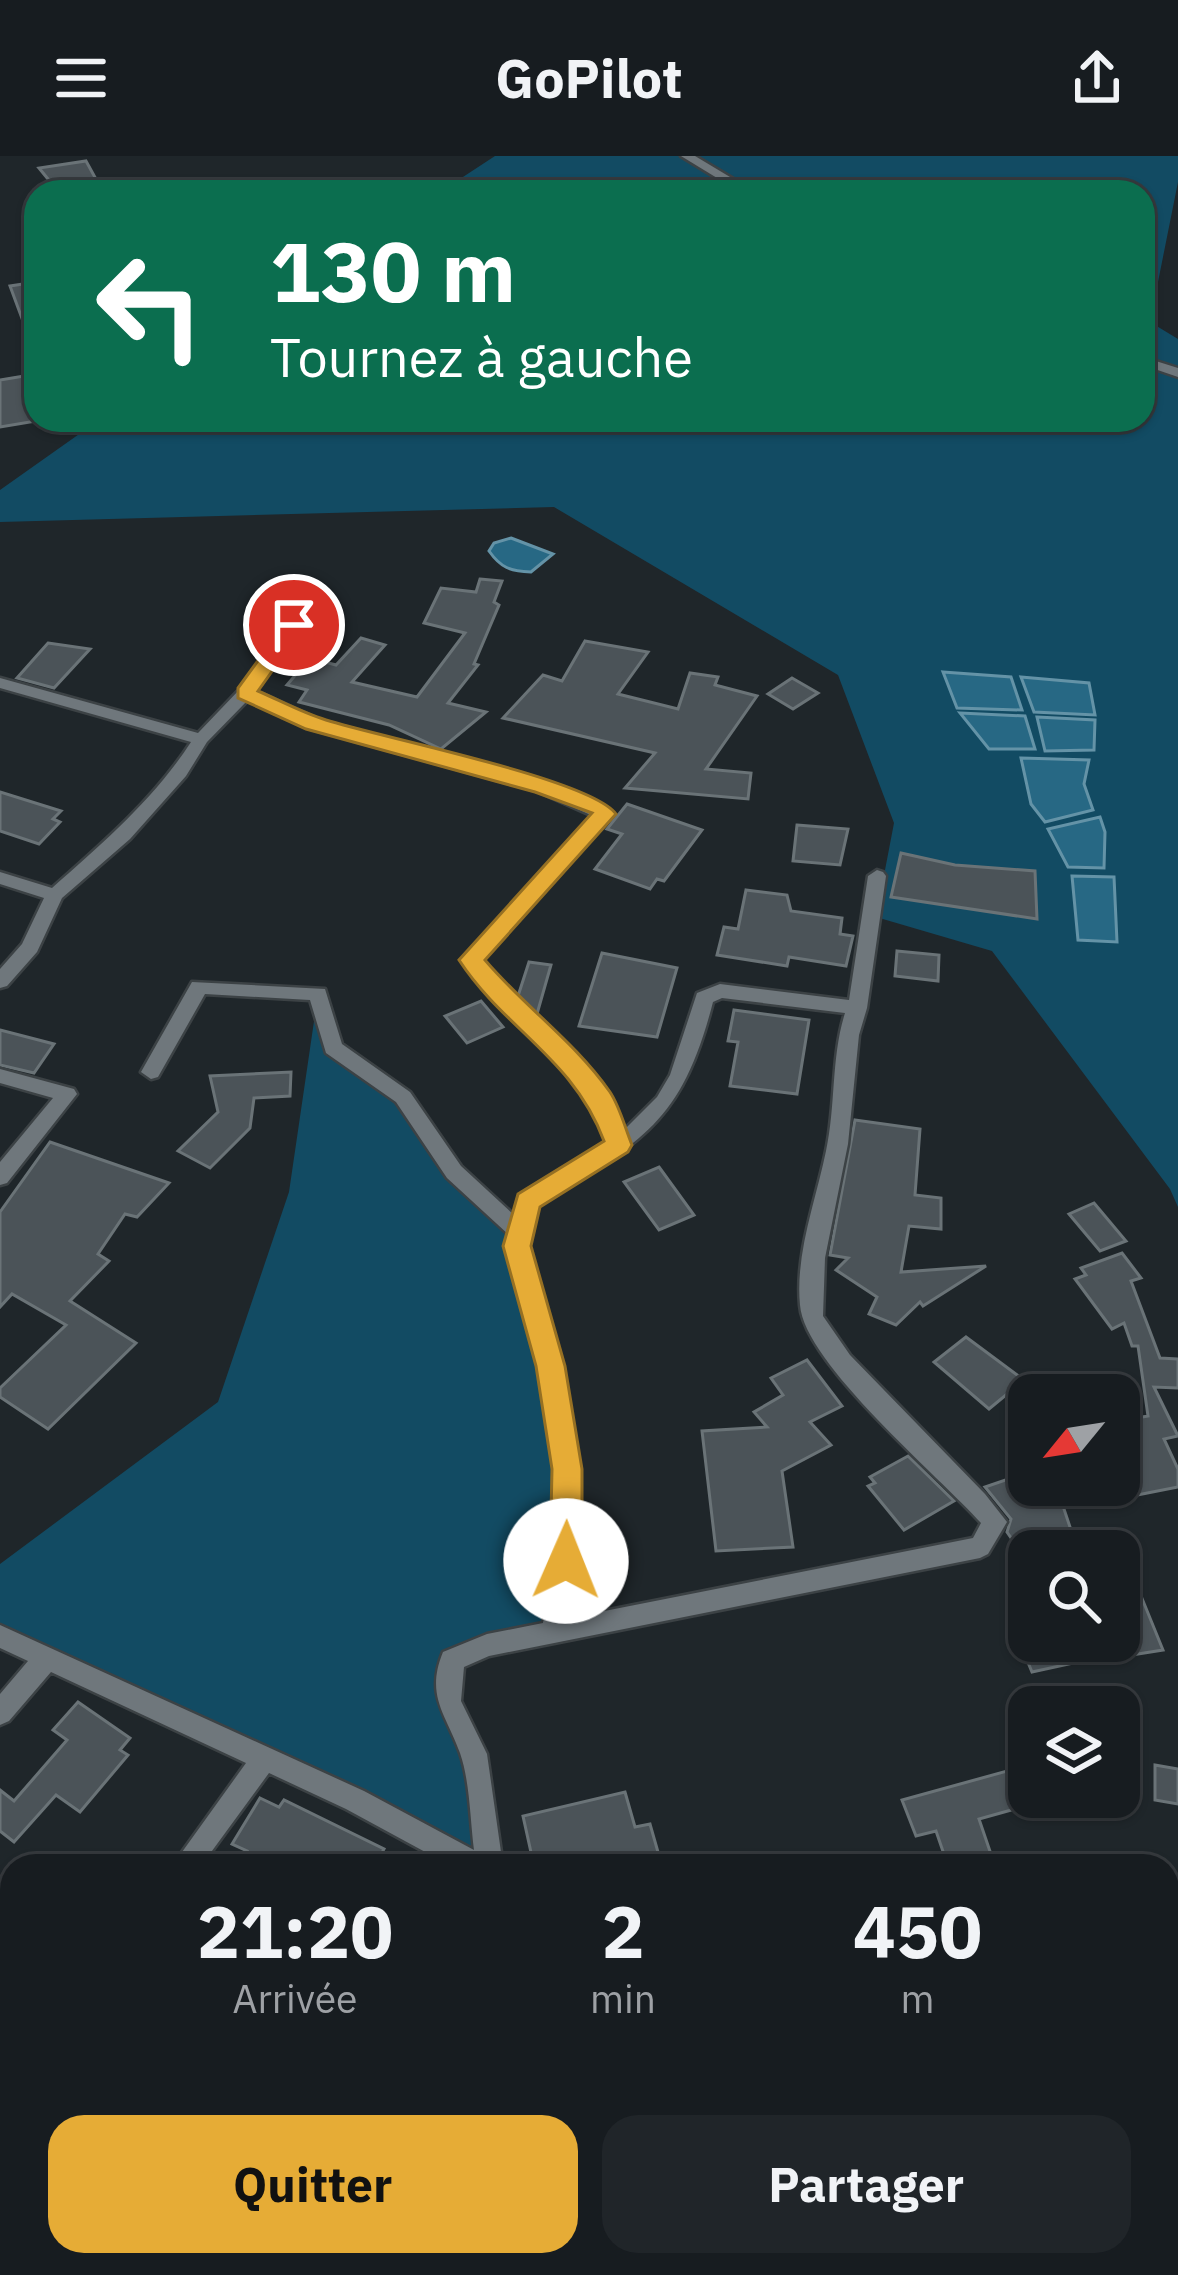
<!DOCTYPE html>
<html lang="fr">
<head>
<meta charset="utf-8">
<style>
  body { margin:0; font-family:"IBM Plex Sans",sans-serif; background:#202529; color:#f1f3f6; height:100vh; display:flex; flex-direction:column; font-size:45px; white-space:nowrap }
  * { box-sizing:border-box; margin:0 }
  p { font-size:39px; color:#9ea1a5 }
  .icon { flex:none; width:66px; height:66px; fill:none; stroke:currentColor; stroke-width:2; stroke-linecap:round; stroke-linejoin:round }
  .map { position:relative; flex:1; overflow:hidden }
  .details { position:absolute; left:0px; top:1698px; width:1179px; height:423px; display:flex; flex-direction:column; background:#171c20; border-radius:36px 36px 0 0; box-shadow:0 3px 9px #0004,0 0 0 3px #363a3e }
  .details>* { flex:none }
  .guide { position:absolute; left:24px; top:24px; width:1131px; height:252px; border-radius:36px; box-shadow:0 3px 9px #0004,0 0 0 3px #363a3e; background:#0b6e4f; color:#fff; overflow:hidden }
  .needle { width:78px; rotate:240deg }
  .tools { position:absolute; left:1008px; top:1218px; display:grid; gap:24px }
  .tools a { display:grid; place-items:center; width:132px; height:132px; border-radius:24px; background:#171c20; box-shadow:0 3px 9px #0004,0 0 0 3px #363a3e; font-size:60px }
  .pin { position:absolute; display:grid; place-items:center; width:102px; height:102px; color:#fff; margin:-51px; border:6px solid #fff; border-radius:50%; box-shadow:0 3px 12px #0007 }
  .me { position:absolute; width:132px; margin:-66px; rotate:1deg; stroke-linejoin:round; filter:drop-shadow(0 0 9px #0008) }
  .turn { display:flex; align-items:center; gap:42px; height:252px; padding:0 48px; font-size:54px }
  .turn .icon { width:156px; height:156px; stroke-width:2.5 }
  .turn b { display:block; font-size:84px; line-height:102px }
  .eta { display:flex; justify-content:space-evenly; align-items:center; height:204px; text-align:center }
  .eta b { font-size:72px; font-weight:800; line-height:84px }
  .action { display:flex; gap:24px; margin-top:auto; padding:24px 48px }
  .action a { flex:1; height:138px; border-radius:36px; background:#e6ac36; color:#111; font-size:48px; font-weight:800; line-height:138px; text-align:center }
  .action a+a { background:#202529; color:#f1f3f6 }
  header { display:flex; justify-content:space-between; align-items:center; height:156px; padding:0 48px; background:#171c20; font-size:54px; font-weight:800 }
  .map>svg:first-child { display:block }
  .green { fill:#124b63 }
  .water { fill:#276884; stroke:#6493a7; stroke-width:3 }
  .building { fill:#4b5358; stroke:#6a7377; stroke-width:3 }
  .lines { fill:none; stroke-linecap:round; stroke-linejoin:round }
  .street-casing { stroke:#3c4245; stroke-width:5 }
  .street { fill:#6f777c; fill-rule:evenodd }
  .route { fill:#e6ac36; stroke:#967023; stroke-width:3 }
</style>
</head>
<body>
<header><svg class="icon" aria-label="menu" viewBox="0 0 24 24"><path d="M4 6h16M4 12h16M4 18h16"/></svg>GoPilot<svg class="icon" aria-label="share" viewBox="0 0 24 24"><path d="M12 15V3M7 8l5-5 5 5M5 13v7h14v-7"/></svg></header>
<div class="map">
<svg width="1178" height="2119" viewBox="0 0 1178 2119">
  <rect width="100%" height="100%" fill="#1f262a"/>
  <g class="green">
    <path d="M495 0H1178V26L1150 166 1178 183V1051L1170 1033 992 795 876 761 894 667 838 519 554 351 0 366V334L99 264H1143V36H440Z"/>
    <path d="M318 838 333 892 403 941 454 1016 519 1076 567 1313 554 1476 452 1505 490 1710 0 1478V1408L218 1246 289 1036Z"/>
  </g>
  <g class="water">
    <path d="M511 382 553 398 531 416C510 415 501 412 489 395L494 387Z"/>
    <path d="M943 516 1011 521 1022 554 957 552Z"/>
    <path d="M1021 521 1089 527 1095 559 1034 556Z"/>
    <path d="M960 557 1025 560 1035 593H989Z"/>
    <path d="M1037 561 1095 564 1094 594 1045 595Z"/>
    <path d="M1021 602 1089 604 1084 628 1093 654 1045 666 1031 648Z"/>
    <path d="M1100 661 1105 676 1104 712 1068 711 1048 673Z"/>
    <path d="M1072 720 1114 721 1117 786 1078 784Z"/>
  </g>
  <g class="building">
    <path d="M86 5 97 25 57 34 39 12Z"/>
    <path d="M36 126V194L34 195 10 130Z"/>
    <path d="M36 218V265L0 271V224Z"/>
    <path d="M480 423 502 425 494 446 499 449 474 508 478 509 448 547 486 556 441 593 389 569 299 546 307 534 287 529 310 502 336 509 361 482 385 489 352 526 417 541 465 477 424 467 441 432 476 436Z"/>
    <path d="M585 485 648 496 618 538 678 553 690 517 718 521 715 529 757 540 706 613 751 617 748 643 625 632 655 597 503 562 543 519 562 525Z"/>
    <path d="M48 487 90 493 54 532 17 522Z"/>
    <path d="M792 522 818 537 793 553 768 538Z"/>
    <path d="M0 636 61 655 53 663 60 666 39 688 0 675Z"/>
    <path d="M627 648 702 674 664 725 657 723 650 733 595 713 622 678 607 673Z"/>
    <path d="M797 669 848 673 840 709 793 705Z"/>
    <path d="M901 697 955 709 1035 715 1037 763 891 741Z"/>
    <path d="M746 734 787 739 791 755 842 762 840 778 853 780 846 810 789 801 787 810 717 799 724 771 738 773Z"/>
    <path d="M897 795 939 799 938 825 895 820Z"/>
    <path d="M602 797 677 812 657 881 579 870Z"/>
    <path d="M529 806 551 809 537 858 518 840Z"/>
    <path d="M481 845 503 871 467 887 445 860Z"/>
    <path d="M734 854 809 864 797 938 730 930 738 886 728 885Z"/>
    <path d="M0 874 54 888 34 917 0 909Z"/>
    <path d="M291 916 290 940 254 942 250 972 210 1012 178 995 218 956 210 920Z"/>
    <path d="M855 964 920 973 915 1039 941 1042V1073L909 1070 901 1116 986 1110 923 1150 920 1146 896 1169 869 1158 877 1141 836 1114 848 1102 830 1099Z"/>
    <path d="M50 986 169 1027 137 1061 125 1058 98 1098 109 1105 70 1145 136 1187 48 1273 0 1241V1232L66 1169 12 1138 0 1151V1056Z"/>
    <path d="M659 1011 694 1059 659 1074 624 1026Z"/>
    <path d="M1094 1047 1126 1085 1100 1095 1069 1058Z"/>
    <path d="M1122 1097 1141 1122 1131 1125 1160 1202 1178 1203V1232L1154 1231 1178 1280 1164 1283 1178 1313V1331L1127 1341 1119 1324V1265L1148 1260 1138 1190H1132L1124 1167 1112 1173 1075 1123 1086 1119 1081 1112Z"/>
    <path d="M966 1181 1024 1224 989 1253 934 1206Z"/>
    <path d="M807 1204 842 1250 810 1266 831 1289 782 1315 793 1391 716 1395 702 1275 767 1271 754 1256 783 1239 771 1222Z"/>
    <path d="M908 1300 954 1345 904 1374 868 1330 875 1327 870 1321Z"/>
    <path d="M1014 1321V1329H1056L1078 1395H1020L1007 1376 1011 1363 985 1331Z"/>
    <path d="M1139 1435 1163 1494 1119 1501V1497L1032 1516 1019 1485H1119V1439Z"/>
    <path d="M78 1546 130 1582 120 1594 128 1599 80 1656 56 1639 14 1686 0 1675V1634L14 1645 67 1584 53 1574Z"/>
    <path d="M1029 1609V1649L979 1663 995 1710H948L936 1675 916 1680 902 1644Z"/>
    <path d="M1155 1609 1178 1613V1648L1155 1644Z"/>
    <path d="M625 1636 635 1671 650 1668 662 1710H534L523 1660Z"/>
    <path d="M260 1642 279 1651 284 1644 384 1693 375 1710H238L247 1695 232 1688Z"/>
  </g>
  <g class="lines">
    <g class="street-casing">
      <g id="street">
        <path d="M681 0H695L755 36H740Z"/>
        <path d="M1143 201 1178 212V221L1143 209Z"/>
        <path d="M294 464 302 469 256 535 320 564 549 627 610 654V662L482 804C494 819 506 835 520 848 567 894 598 910 623 975L657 941 670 919 697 837 720 828 849 844 868 720 877 714 883 716 886 720 867 852 859 879 848 988 825 1102 823 1160 850 1199 985 1338 1007 1366 988 1398 980 1402 489 1500 464 1511 461 1545 487 1598 503 1710H451L346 1653 269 1617 201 1710H172L246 1607 51 1516 9 1565 0 1569V1538L28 1505 0 1492V1469L364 1635 474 1694C470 1663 470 1626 460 1597 446 1558 425 1540 443 1496L487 1478 543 1467C552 1415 561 1361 555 1309 546 1234 526 1162 506 1090L509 1079 447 1022 396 946 326 897 310 844 205 838 158 921 151 923 141 916 192 826 325 833 342 888 410 936 461 1010 514 1059 521 1039 607 986C601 972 597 955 589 943 553 890 498 856 462 804L593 660 537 635 308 572 248 544 207 586 186 620 130 683 62 742 37 796 7 830 0 832V813L22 788 44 742 0 728V716L52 732C103 687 154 643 191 586L0 532V522L198 577 240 533 288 466ZM722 842 845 857C831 901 836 949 826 995 816 1044 795 1098 800 1149 804 1207 940 1321 981 1367L973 1382 569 1462 578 1405 579 1313 561 1210 528 1090 537 1049C640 986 681 970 713 846Z"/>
        <path d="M0 913 74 933 77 938 7 1027 0 1029V1006L53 942 0 927Z"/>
        <path d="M1178 1749V1777L1167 1779V1751Z"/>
        <path d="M678 2109H708L712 2119H682Z"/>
      </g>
    </g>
    <use href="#street" class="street"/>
  </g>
  <path class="route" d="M294 463 305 469 258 535C281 545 303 557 326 564 379 581 591 623 616 658L485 804C524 850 575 886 610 936 620 951 625 972 632 989L628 996 540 1051 531 1090 565 1210 582 1313V1405L577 1415 566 1419 555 1415 550 1405 552 1313 536 1210 503 1090 518 1038 604 985C573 902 505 874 459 804L592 657 535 636 306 573 238 542V532L287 465Z"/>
</svg>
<div class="tools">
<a><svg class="needle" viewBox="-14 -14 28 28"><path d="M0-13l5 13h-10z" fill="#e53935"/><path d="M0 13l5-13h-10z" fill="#9ea1a5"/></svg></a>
<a><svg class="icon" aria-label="search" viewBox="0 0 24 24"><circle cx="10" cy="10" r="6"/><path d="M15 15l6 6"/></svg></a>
<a><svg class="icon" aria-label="layers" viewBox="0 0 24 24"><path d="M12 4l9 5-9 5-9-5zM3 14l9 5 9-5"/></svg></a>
</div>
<div class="pin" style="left:294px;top:469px;background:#d93025"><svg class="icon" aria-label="arrive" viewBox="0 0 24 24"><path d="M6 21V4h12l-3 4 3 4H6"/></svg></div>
<svg class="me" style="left:566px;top:1405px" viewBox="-20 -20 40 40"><circle r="19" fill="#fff"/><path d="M0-13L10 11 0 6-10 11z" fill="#e6ac36"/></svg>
<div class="guide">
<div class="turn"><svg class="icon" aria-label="left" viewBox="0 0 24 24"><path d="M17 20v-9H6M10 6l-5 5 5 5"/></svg><div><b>130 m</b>Tournez à gauche</div></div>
</div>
<section class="details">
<div class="eta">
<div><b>21:20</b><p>Arrivée</p></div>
<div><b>2</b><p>min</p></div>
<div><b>450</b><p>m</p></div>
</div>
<div class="action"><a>Quitter</a><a>Partager</a></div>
</section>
</div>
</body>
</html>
